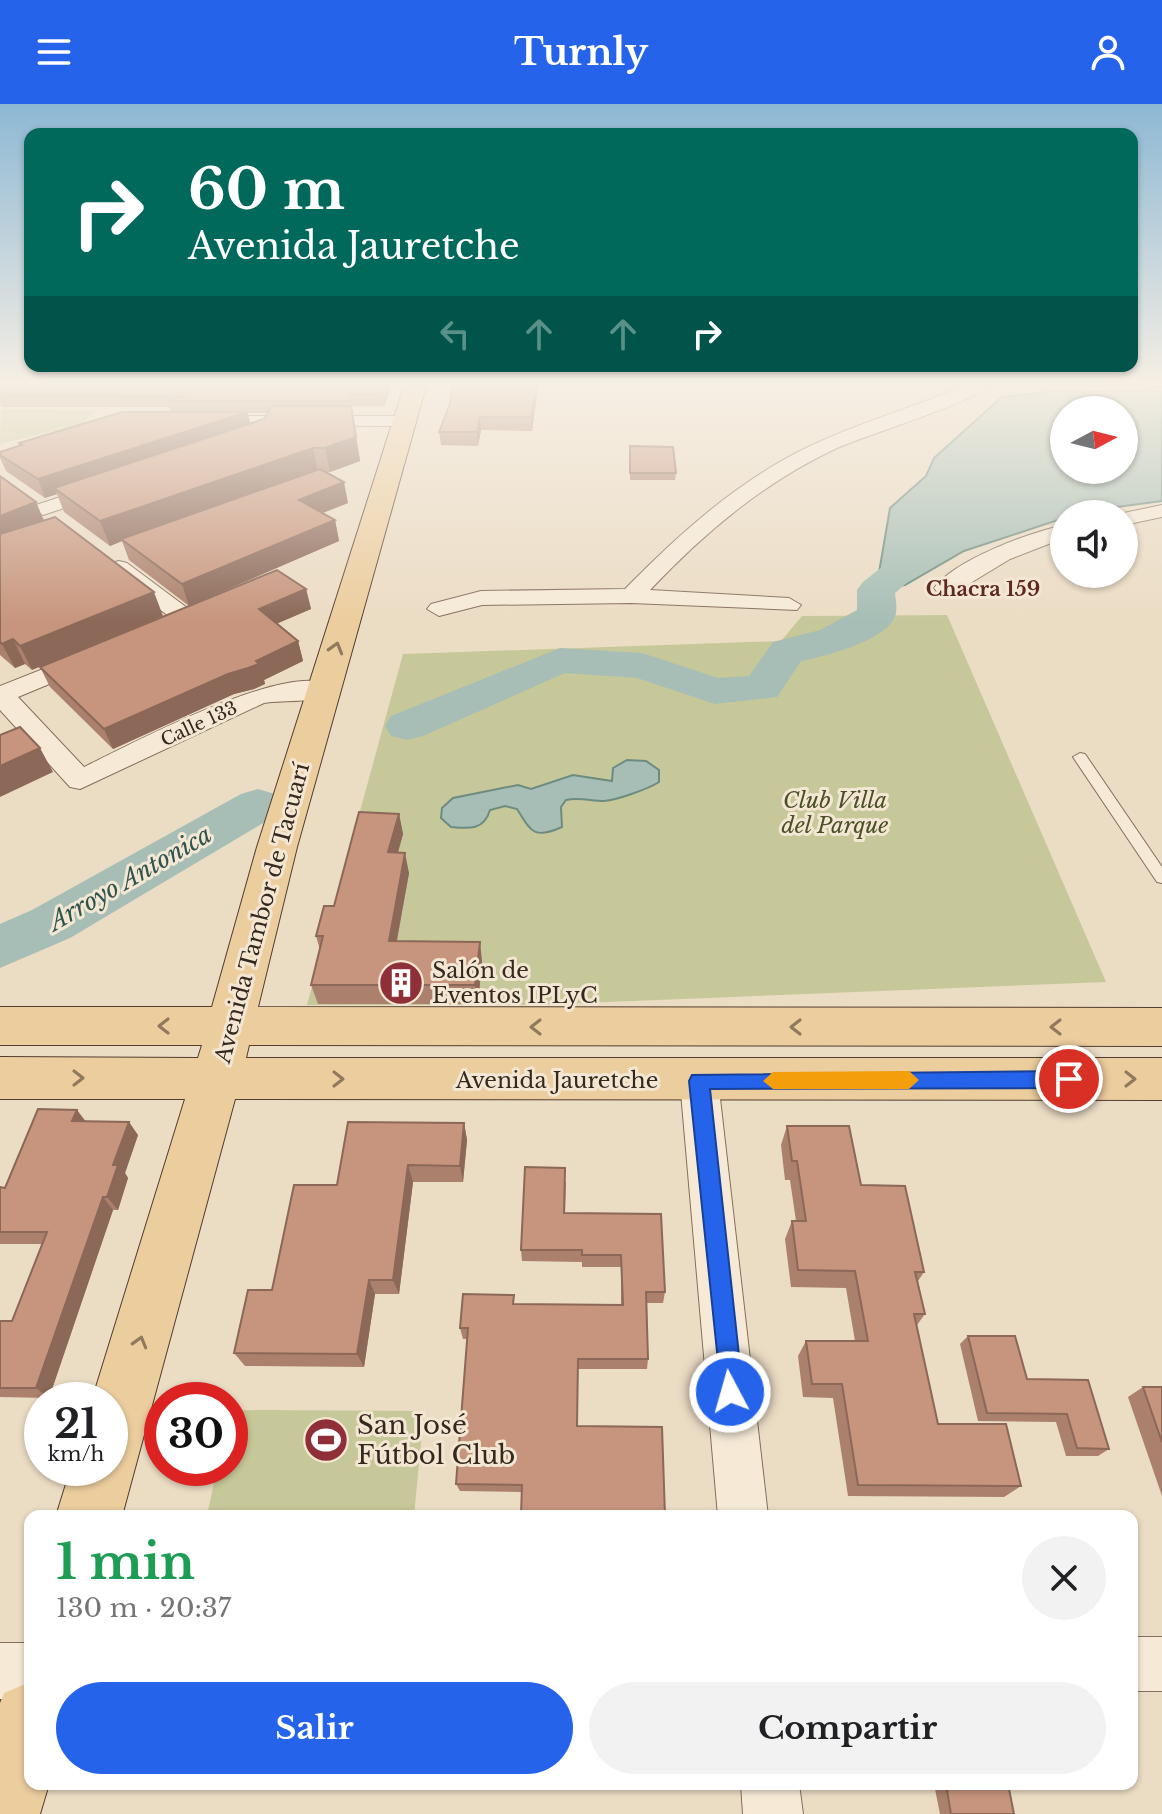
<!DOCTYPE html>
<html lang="es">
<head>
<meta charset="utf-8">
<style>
  body { margin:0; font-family:"Libre Baskerville",serif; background:#f2f2f2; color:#202124; height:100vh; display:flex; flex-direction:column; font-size:30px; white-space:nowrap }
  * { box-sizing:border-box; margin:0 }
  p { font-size:26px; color:#757577 }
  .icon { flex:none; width:44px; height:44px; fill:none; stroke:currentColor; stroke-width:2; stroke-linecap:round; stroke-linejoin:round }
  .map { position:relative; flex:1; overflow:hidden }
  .sheet { position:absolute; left:24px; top:1406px; width:1114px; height:280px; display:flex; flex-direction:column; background:#fff; border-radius:16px; box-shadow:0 2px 6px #0004 }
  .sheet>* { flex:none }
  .hud { position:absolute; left:24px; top:24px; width:1114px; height:244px; border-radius:16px; box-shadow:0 2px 6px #0004; background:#00695c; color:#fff; overflow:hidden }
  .needle { width:52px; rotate:83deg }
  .controls { position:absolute; left:1050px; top:292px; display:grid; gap:16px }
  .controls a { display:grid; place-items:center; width:88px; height:88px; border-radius:50%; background:#fff; box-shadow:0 2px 6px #0004; font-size:40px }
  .speed { position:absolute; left:24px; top:1278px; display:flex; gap:16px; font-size:40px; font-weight:700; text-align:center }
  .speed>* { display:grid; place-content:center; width:104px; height:104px; border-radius:50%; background:#fff; box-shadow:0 2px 6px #0004; line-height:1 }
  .speed small { font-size:20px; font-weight:400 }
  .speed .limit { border:12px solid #d22; background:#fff; color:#111 }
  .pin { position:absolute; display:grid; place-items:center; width:68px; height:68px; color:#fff; margin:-34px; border:4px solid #fff; border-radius:50%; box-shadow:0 2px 8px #0007 }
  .me { position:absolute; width:88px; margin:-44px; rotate:354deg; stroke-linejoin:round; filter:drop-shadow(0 0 6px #0008) }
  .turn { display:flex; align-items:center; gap:28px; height:168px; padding:0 32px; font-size:36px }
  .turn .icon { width:104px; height:104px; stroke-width:2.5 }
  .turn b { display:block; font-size:56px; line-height:68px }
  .lanes { display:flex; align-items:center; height:76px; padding:0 32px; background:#0003; justify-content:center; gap:40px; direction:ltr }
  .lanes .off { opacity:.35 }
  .round { display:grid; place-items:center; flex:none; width:84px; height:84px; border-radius:42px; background:#f2f2f2 }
  .head { display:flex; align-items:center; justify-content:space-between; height:136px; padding:0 32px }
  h1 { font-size:48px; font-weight:700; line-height:60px; color:#1e9e55 }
  .button { display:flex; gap:16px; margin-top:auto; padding:16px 32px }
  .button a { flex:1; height:92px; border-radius:48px; background:#2563eb; color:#fff; font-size:32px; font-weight:700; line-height:92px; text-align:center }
  .button a+a { background:#f2f2f2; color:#202124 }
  header { display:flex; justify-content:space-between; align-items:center; height:104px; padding:0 32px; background:#2563eb; color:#fff; font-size:36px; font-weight:700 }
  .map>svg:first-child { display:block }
  .green { fill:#c7c899 }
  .water { fill:#a6beb5; stroke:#6d8c81; stroke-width:2; fill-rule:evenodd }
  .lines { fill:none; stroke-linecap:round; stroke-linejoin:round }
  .river { fill:#a6beb5; fill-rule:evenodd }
  .service-casing { stroke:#846e5c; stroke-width:2 }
  .minor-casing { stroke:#846e5c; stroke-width:2 }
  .primary-casing { stroke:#523d30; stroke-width:2 }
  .service { fill:#f6ead7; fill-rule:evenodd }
  .minor { fill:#f6ead7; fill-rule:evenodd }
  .primary { fill:#eccd9e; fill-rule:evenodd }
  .wall { fill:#ab806c; fill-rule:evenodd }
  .shaded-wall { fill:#8b6858 }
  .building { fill:#c7957d; stroke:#8b6858; stroke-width:2 }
  .oneway { stroke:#907a5e }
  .route { fill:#2563eb; stroke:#184099; stroke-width:2 }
  .slow { fill:#f59e0b }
  .labels { text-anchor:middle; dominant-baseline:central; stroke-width:6; stroke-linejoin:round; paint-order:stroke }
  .far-street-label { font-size:18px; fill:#35281f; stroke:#f3e7d3 }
  .far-neighbourhood-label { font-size:20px; font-weight:bold; fill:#5f2821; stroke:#f3e7d3 }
  .park-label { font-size:22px; font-style:italic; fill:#4a5027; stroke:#f3e7d3 }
  .street-label { font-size:22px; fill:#35281f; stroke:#f3e7d3 }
  .poi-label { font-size:22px; fill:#35281f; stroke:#f3e7d3; text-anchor:start }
  .water-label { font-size:24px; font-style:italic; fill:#2f544e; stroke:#f3e7d3 }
  .near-poi-label { font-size:26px; fill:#35281f; stroke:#f3e7d3; text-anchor:start }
</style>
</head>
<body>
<header><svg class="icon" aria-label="menu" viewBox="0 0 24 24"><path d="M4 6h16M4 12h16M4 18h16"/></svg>Turnly<svg class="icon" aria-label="person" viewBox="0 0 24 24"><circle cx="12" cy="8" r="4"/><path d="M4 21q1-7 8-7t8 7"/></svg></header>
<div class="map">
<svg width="1162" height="1710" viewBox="0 0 1162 1710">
  <rect width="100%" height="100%" fill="#ebdcc4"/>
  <g class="green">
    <path d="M1 305 95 306 82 320 0 340Z"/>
    <path d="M947 511 1106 878 532 901H307L403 550 781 537 802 512Z"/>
    <path d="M230 1306 424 1307 414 1412H207L217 1364H230Z"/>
  </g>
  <g class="water">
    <path d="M1056 287 1162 288V397L1064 410V414L964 447 905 481 876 486 890 404 926 372 934 354 1002 293ZM1064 306H1124V366H1064Z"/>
    <path d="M627 656 646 657 659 666V678C648 685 617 696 604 697 591 697 580 693 566 696L561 703 562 723C533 736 531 727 517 705L505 702 490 706C484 726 470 725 451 723L441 714 442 704 453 694 518 681 531 685 573 671 612 677 613 664Z"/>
  </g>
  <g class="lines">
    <g class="river">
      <path d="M936 427 949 430 954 438 895 489C896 498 898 507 894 515 881 538 826 552 801 557L777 593 715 600 637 574 565 569 423 632 407 636 391 632 385 622 391 612 560 544 642 549 718 574 749 572 773 538 820 526 857 506V486L863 478 923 430Z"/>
      <path d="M258 685 275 690 282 701 275 712 70 834 0 864V820L32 806 241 690Z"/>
    </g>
    <g class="service-casing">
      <path id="service" d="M1080 649 1085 650 1162 763V779L1157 778 1073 653Z"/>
    </g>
    <g class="minor-casing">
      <g id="minor">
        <path d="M971 279H993C974 299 868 330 835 345 763 379 704 429 650 486L789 494 801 501 797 506 631 499 482 501 439 512 427 505 431 500 481 487 625 485C676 433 731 383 796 349 852 320 914 304 971 279Z"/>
        <path d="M202 312H402L411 317 402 322 196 321V313Z"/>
        <path d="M106 378 116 384 113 388 43 411 33 405 36 401Z"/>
        <path d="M1162 401V413L1124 421V410H1119Z"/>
        <path d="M1064 421V434L1010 455 954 489H938L934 484C956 455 1029 429 1064 421Z"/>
        <path d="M119 457 127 459 194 509 198 514 194 519H178L111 469 108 464 111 459Z"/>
        <path d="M86 548 95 551 99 556 95 561 18 593 84 663C122 645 307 545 336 587 328 599 281 596 264 599L80 685 70 683 0 606V582Z"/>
        <path d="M699 961 712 966 718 977 768 1412H718L680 977 686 966Z"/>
        <rect x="1132" y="1533" width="30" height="54"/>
        <rect x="0" y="1539" width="30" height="56"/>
        <path d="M741 1680H799L803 1710H743Z"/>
      </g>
    </g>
    <g class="primary-casing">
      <g id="primary">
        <path d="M405 279H427L297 743 258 903 1162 904V942L249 941 246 954H1162V996L235 995 122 1412H56L71 1364H110V1296H92L185 995H0V953L198 954 202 941H0V903H212L257 743Z"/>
        <path d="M30 1578V1680H49L40 1710H0V1599L4 1589Z"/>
      </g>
    </g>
    <use href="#service" class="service"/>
    <use href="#minor" class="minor"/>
    <use href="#primary" class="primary"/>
  </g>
  <g class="wall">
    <path d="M0 279H393L384 302H351L360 357 330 368H325L348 399 323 409 335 416 339 437 189 502 129 456 122 437 110 442 64 408 57 390 45 394 6 367 0 354V348L20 342 19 339 171 308 169 303H2L0 298V288L7 281H0ZM248 309H268L264 315 250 319Z"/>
    <path d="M537 291 532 327 481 326 478 342 441 341 439 328Z"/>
    <path d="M630 342 676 369 675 376H630Z"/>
    <path d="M0 372 32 566 25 560 15 564 0 551Z"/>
    <path d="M306 485 311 505 276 520 298 537 303 557 264 576 265 580 254 585 234 590 113 645 50 583 40 563Z"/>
    <path d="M399 710 403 730 398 749 409 769 397 837 482 857 478 900H318L311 881 320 846 316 832 334 802Z"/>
    <path d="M85 1017 138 1031 125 1069 128 1074 118 1106H113L49 1294 0 1293V1217H12L42 1140H0V1083L5 1084Z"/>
    <path d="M464 1019 467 1036 463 1078H413L399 1190H375L364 1263 245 1262 234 1249 337 1081Z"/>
    <path d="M787 1022 861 1081 924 1168 918 1177 925 1210 917 1221 938 1320 1021 1382 1004 1393 848 1392 833 1294 803 1293 798 1252 806 1237H855L846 1184 791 1183 785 1135 792 1117H796L790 1076H785L781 1041Z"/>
    <path d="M566 1077 565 1109 661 1110 665 1188 663 1199H647L648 1255 647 1265H578L522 1388 460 1387 456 1380 468 1235H463L460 1224 515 1200 621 1201V1163H582V1158L522 1157 521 1146Z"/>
    <path d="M968 1232 1027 1275 1109 1345 1098 1352H1066L1056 1318 978 1317 960 1240Z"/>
    <path d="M1143 1283H1162V1392L1128 1293Z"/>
    <path d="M934 1680H1008L1014 1710H940Z"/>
  </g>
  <g class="shaded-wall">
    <path d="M387 279H393L384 302 383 290Z"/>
    <path d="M537 279V291L532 327 531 313Z"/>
    <path d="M351 302 360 357 330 368 325 344Z"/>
    <path d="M247 308 252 325 54 384 57 390 45 394 38 375Z"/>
    <path d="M480 313 481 326 478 342 477 328Z"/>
    <path d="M313 344 318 368 121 435 122 437 110 442 100 417Z"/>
    <path d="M344 378 348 399 304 416 299 396Z"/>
    <path d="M36 398 46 421 0 438V412Z"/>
    <path d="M335 416 339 437 189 502 182 480Z"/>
    <path d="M306 485 311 505 264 525 259 505Z"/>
    <path d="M154 488 163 512 32 566 20 542Z"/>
    <path d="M13 535 25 560 15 564 2 540Z"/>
    <path d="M298 537 303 557 264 576 265 580 254 585 234 590 113 645 104 625Z"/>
    <path d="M40 644 53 668 0 693V662Z"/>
    <path d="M399 710 403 730 392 768 388 748Z"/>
    <path d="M405 749 409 769 393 856 389 837Z"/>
    <path d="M480 838 482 857 478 900 475 881Z"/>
    <path d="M77 1006 87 1019 72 1017Z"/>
    <path d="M129 1018 138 1031 125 1069 128 1074 118 1106 107 1093 113 1061Z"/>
    <path d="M464 1019 467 1036 463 1078 460 1062Z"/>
    <path d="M408 1061 413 1078 399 1190 393 1176Z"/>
    <path d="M103 1093 113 1106 49 1294 36 1284Z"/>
    <path d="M369 1176 375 1190 364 1263 357 1250Z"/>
  </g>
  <g class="building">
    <path d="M10 279H387L383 290H349L350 297H168L185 292 0 291V288Z"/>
    <path d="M452 279H537L531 313H480L477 328H439L450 300Z"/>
    <path d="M272 302H351L356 333 325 344H313L100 417 54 384 264 315Z"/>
    <path d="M122 308H247L38 375 0 351V348L22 341 19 339Z"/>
    <path d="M630 342 673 343 676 369H630Z"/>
    <path d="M320 365 344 378 299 396 335 416 182 480 121 435Z"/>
    <path d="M0 372 36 398 0 412Z"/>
    <path d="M55 413 154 488 20 542 13 535 2 540 0 538V430Z"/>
    <path d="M277 466 306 485 259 505 298 537 256 557 259 560 248 564 228 570 104 625 40 563Z"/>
    <path d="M20 623 40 644 0 662V631Z"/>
    <path d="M359 708 399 710 388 748 405 749 389 837 480 838 475 881H311L323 832H316L324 802H334Z"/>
    <path d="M38 1005 77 1006 72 1017 129 1018 113 1061H118L107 1093H103L36 1284H0V1217H12L47 1128H0V1083L5 1084Z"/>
    <path d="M348 1018 464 1019 460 1062 408 1061 393 1176H369L357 1250 234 1249 248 1186H272L294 1081H337Z"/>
    <path d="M787 1022H849L861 1081 905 1082 924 1168H915L925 1210H914L938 1320H1006L1021 1382 858 1381 842 1280H812L806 1237H868L855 1167 798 1166 792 1117H806L797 1057H792Z"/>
    <path d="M525 1063 565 1064 564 1109 661 1110 665 1188H646L648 1255H578L577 1322 662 1323 665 1412H521L522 1381 456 1380 468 1224H460L463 1190 514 1191 513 1200 623 1201 621 1151H582V1146H521Z"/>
    <path d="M968 1232H1015L1027 1275 1088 1276 1109 1345 1077 1344 1067 1310 987 1309Z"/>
    <path d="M1143 1283H1162V1338Z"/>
    <path d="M946 1680H1008L1014 1710H951Z"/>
  </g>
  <defs><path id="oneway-chevron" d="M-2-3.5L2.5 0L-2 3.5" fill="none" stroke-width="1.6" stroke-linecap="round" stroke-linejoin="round" transform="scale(2)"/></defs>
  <g class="oneway">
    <use href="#oneway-chevron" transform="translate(336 544) rotate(-74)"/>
    <use href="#oneway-chevron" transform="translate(164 922) rotate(180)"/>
    <use href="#oneway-chevron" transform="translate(536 923) rotate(-180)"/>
    <use href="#oneway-chevron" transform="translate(796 923) rotate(-180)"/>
    <use href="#oneway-chevron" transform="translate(1056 923) rotate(-180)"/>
    <use href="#oneway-chevron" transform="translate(78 974)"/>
    <use href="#oneway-chevron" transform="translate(338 975)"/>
    <use href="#oneway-chevron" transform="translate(1130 975)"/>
    <use href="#oneway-chevron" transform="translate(140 1238) rotate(-74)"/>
  </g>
  <linearGradient id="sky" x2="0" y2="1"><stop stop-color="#8db8d4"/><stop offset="0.54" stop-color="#f6efe4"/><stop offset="1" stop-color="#f6efe4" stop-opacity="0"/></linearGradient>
  <rect width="1162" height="518" fill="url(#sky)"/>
  <path class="route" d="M1069 967 1079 975 1069 984 710 985 743 1288 739 1296 730 1300 722 1296 689 977 692 971Z"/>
  <path class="slow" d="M909 967 919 976 909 985H773L763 977 773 968Z"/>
  <defs>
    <g id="building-disc" transform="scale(2.3)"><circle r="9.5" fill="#8f3039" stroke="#f3e7d3"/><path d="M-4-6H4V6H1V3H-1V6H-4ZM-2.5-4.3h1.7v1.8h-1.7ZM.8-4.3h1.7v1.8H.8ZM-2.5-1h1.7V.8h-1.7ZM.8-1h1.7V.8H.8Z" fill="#fff"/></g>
    <g id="stadium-disc" transform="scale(2.3)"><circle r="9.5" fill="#8f3039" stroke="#f3e7d3"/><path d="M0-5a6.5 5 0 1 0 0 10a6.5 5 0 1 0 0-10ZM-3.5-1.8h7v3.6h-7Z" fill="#fff"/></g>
  </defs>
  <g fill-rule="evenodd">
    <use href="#building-disc" x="401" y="879"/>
    <use href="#stadium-disc" x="326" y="1336"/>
  </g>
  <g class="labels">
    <g class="far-street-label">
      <text transform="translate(199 620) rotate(-25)">Calle 133</text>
    </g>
    <g class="far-neighbourhood-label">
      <text x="983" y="485">Chacra 159</text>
    </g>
    <g class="park-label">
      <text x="835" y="696">Club Villa<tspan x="835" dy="25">del Parque</tspan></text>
    </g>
    <g class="street-label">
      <text transform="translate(262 809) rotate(-75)">Avenida Tambor de Tacuarí</text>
      <text x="557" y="976">Avenida Jauretche</text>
    </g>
    <g class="poi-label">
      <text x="432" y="866">Salón de<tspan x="432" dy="25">Eventos IPLyC</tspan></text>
    </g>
    <g class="water-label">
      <text transform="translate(130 774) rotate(-30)">Arroyo Antonica</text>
    </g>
    <g class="near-poi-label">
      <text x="357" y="1321">San José<tspan x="357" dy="30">Fútbol Club</tspan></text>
    </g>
  </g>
</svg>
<div class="controls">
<a><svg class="needle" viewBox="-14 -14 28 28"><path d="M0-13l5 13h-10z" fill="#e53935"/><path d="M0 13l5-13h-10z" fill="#757577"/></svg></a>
<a><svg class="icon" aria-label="sound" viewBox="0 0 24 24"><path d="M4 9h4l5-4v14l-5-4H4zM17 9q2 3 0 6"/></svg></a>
</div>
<div class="speed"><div>21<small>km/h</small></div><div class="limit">30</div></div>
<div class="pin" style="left:1069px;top:975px;background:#d93025"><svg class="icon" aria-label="arrive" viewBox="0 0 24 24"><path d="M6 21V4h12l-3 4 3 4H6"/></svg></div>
<svg class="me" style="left:730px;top:1288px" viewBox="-20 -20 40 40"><circle r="17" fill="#2563eb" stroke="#fff" stroke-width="3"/><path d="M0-11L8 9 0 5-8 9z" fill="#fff"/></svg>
<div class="hud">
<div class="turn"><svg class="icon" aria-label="right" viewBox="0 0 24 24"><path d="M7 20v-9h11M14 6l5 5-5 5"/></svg><div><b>60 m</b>Avenida Jauretche</div></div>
<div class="lanes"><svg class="icon off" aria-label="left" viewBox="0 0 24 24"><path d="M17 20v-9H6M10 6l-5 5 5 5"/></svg><svg class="icon off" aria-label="ahead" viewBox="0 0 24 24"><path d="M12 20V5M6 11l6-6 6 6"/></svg><svg class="icon off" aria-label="ahead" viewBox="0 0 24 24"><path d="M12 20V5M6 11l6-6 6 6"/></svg><svg class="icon" aria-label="right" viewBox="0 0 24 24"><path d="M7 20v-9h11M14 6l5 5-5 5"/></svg></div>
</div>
<section class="sheet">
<div class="head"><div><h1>1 min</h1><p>130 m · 20:37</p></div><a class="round"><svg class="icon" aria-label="close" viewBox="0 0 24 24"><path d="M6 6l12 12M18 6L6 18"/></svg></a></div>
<div class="button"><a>Salir</a><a>Compartir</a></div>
</section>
</div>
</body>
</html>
